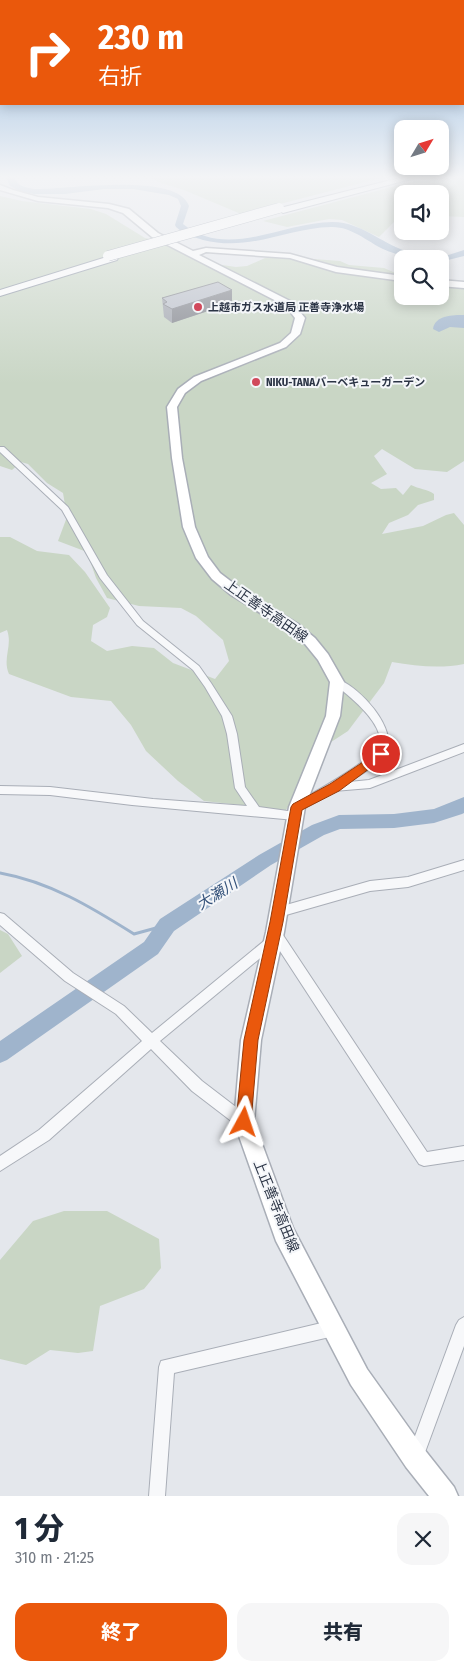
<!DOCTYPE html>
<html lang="ja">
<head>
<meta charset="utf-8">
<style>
  body { margin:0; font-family:"Fira Sans Condensed","Noto Sans JP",sans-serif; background:#f6f6f7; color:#1f2937; height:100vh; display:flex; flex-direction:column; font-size:19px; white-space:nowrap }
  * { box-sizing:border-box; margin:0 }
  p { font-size:16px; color:#747a83 }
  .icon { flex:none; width:28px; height:28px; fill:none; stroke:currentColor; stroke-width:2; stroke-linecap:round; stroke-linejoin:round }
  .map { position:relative; height:1496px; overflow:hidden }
  .panel { display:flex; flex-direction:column; background:#fff; flex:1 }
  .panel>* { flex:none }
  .banner { position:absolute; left:0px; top:0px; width:465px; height:105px; box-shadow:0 2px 12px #0003; background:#ea580c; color:#fff; overflow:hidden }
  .needle { width:32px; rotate:52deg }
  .buttons { position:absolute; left:394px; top:120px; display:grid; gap:10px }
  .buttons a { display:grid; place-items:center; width:55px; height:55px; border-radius:10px; background:#fff; box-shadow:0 2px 12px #0003; font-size:25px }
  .pin { position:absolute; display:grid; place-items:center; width:42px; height:42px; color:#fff; margin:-21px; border:2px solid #fff; border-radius:50%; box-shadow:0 1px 5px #0007 }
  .me { position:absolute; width:55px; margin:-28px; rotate:5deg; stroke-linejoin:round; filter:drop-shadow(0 0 4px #0008) }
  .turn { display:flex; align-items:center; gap:18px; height:105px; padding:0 15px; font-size:22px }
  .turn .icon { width:65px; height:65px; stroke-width:2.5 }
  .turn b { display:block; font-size:35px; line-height:42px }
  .round { display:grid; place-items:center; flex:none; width:52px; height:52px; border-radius:15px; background:#f6f6f7 }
  .overview { display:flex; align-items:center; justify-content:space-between; height:85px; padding:0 15px }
  h1 { font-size:30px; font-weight:800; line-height:38px }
  .primary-button { display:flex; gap:10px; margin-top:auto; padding:10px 15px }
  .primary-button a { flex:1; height:58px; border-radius:15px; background:#ea580c; color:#fff; font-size:20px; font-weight:800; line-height:58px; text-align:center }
  .primary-button a+a { background:#f6f6f7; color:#1f2937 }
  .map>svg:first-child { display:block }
  .green { fill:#c9d6c5 }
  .water { fill:#9fb4cc }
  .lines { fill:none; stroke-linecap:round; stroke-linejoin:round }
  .stream { stroke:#9fb4cc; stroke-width:3 }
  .river { fill:#9fb4cc; fill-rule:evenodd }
  .street-casing { stroke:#a9aeb7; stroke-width:2 }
  .secondary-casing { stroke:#a9aeb7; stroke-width:3 }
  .highway-casing { stroke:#8b94a3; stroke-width:2 }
  .street { fill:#f7f8fa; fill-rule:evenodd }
  .secondary { fill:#fff; fill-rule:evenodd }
  .highway { fill:#fff; fill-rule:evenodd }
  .highway-bridge-casing { stroke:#8b94a3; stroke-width:11; stroke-linecap:butt }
  .highway-bridge { stroke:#fff; stroke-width:10 }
  .wall { fill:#a1a5ae }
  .shaded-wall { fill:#83868d }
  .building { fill:#bbc0ca; stroke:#83868d }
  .route { fill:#ea580c; stroke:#983908 }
  .poi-dot { fill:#d1495b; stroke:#f4f6f9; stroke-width:2 }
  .labels { text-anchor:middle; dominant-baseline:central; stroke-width:4; stroke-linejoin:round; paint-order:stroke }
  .far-poi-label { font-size:11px; font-weight:bold; fill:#2b3445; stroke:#f4f6f9; text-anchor:start }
  .street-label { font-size:14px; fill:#2b3445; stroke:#f4f6f9 }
  .water-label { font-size:15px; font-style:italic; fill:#34527a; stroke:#f4f6f9 }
</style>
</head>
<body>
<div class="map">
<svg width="464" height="1496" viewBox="0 0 464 1496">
  <rect width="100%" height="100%" fill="#e4e7ec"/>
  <g class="green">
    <path d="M159 175H392L241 214 184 190 158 182 151 177Z"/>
    <path d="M437 175H464V217L440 216V194H402V217L396 220 379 237 342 220 329 219 287 227 263 221Z"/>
    <path d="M0 196 22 201 91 209 106 214 145 238 162 241 210 262 222 265 236 267 247 266 265 258 274 256 340 261 349 265 384 268 393 272 402 273V296H440V285L464 287V461L447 472 415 469 382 449 374 456 387 474 371 483 381 489 396 488 403 495 411 485C419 489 427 489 434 494V500L418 505 408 515 389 523 382 534 423 526 446 515 454 513 464 525V664C440 669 416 666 392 662L384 683 348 731 328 744 286 810 204 801 178 781 146 751 131 725 111 701 71 697 9 674C2 658 13 646 7 630L0 633V537H10L37 551 69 555 85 572 110 608 107 617 93 625 91 641 107 651 132 646 154 648 173 663 215 679 229 661 223 640 196 616 181 608 139 606 107 598 96 578 87 552 58 541 67 517 63 493 47 483 28 464 21 462 12 470 0 466Z"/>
    <path d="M0 930 8 934 22 956 0 973Z"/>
    <path d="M64 1211H107L159 1239 161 1268 144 1289 100 1306 93 1351 78 1353 50 1350 26 1365 0 1359V1260L33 1221Z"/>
  </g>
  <path class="water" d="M464 315V328L450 327 439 332 433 329C435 315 453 315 464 315Z"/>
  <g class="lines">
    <path class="stream" d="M0 873C50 882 91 907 134 934L167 925"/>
    <g class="river">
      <path d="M5 175H13C17 186 23 187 34 189 65 190 177 171 189 206L183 224C227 260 284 222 332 222 359 221 381 243 406 251 414 254 425 254 431 259 414 259 399 256 383 249 367 241 350 226 331 227 286 228 251 252 203 240 193 237 184 234 176 227L175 225 181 206 178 199 169 195 133 189H104L65 194H34L19 191 10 186Z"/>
      <path d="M464 250V256L440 262V259H436Z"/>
      <path d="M464 797V813L462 814 434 823 394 828 340 829 324 835 271 865 174 931 158 954 7 1060 0 1063V1041L144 942 160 919 259 855 312 825 339 815 394 814 434 809Z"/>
    </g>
    <g class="street-casing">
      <g id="street">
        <path d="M0 447H4L68 507 107 575 143 621 199 666 211 683 232 716 237 734 245 787 259 807 295 812 299 813 300 816 299 819 295 820 132 805 50 795 0 794V786L50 787 153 799 247 806 235 788 227 734 222 716 205 687 193 670 137 625 100 578 62 510 0 452Z"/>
        <path d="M337 679C359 686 399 729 386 754 382 763 358 776 349 782L369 780 464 744V752L370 788 334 791 301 810H293L292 807 293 804C317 791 340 778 362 762 367 759 375 756 378 750 390 727 349 696 334 684L332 682 334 680Z"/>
        <path d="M464 860V870L408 887 370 891 279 917 275 916 273 912 275 908 279 907 370 881 408 877Z"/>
        <path d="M0 913 4 914 73 973 124 1006 152 1033 270 936 269 933 271 929 275 928 279 929 427 1152 464 1146V1160L424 1166 419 1164 276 945 160 1041 202 1081 249 1117 251 1122 249 1127 244 1129 239 1127 192 1091 151 1049 49 1140 0 1171V1156L39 1130 142 1041 116 1014 65 981 0 925Z"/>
        <path d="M464 1317V1346L424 1455 422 1461 416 1463 410 1461 408 1455 456 1325 459 1320Z"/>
        <path d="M334 1320 339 1323 342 1328 339 1333 334 1336 174 1373 165 1496H149L159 1367 161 1361Z"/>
      </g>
    </g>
    <g class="secondary-casing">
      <g id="secondary">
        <path d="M0 185 13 190 38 197 109 204 129 209 158 233 193 251 206 248 290 254 337 267 402 276V281L336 272 290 258 206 252 199 255 292 302 305 318 300 334 286 347 201 381 185 393 177 407 182 458 195 527 208 557 220 573 241 589 298 624 315 638 328 654 344 682 340 716 305 807 284 932 261 1040 254 1122 293 1228 367 1369 424 1449 454 1487 458 1496H429L406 1467 351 1385 276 1241 234 1122 241 1040 266 932 289 807 326 716 330 682 318 660 305 644 288 630 231 595 212 579 196 558 183 527 172 458 167 407 178 389 194 377 280 343 291 333 295 318 286 306 152 237 123 213 108 208 38 201 0 190Z"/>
        <path d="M440 280 464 282V288L440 286Z"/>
      </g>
    </g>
    <g class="highway-casing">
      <g id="highway">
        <path d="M411 175H426L283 213 278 210 280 208Z"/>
        <path d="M113 255 118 258 117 260 0 296V290Z"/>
      </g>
    </g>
    <use href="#street" class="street"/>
    <use href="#secondary" class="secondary"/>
    <use href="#highway" class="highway"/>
    <g class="highway-bridge-casing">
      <path id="highway-bridge" d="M108 256 279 208"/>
    </g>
    <use href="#highway-bridge" class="highway-bridge"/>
  </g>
  <path class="wall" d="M162 298 232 303 172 323 164 317Z"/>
  <path class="shaded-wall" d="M232 290V303L172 323V309Z"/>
  <path class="building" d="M218 282 232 290 172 309 163 304 167 302 162 298Z"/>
  <linearGradient id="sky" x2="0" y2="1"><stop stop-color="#8bb4dd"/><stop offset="0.46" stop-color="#f3f4f6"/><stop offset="1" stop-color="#f3f4f6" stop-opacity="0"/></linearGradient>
  <rect width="464" height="384" fill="url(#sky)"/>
  <path class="route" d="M381 750 387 754 385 757 339 791 302 810 283 922 258 1040 251 1122 249 1127 244 1129 238 1127 236 1122 244 1040 270 922 291 807 293 804 330 784Z"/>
  <g class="poi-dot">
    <circle cx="198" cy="307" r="5"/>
    <circle cx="256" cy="382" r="5"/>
  </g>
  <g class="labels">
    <g class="far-poi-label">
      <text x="208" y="307">上越市ガス水道局 正善寺浄水場</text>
      <text x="266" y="382">NIKU-TANAバーベキューガーデン</text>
    </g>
    <g class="street-label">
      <text transform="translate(266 611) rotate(35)">上正善寺高田線</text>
      <text transform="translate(276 1206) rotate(68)">上正善寺高田線</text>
    </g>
    <g class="water-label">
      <text transform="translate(217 894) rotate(-32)">大瀬川</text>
    </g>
  </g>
</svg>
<div class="buttons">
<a><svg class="needle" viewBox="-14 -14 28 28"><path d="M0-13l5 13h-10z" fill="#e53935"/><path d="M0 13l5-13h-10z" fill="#747a83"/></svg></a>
<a><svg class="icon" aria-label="sound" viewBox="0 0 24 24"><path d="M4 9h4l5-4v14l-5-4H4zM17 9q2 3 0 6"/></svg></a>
<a><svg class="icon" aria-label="search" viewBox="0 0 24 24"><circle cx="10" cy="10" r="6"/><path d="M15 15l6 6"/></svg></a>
</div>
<div class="pin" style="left:381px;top:754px;background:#d93025"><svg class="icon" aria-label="arrive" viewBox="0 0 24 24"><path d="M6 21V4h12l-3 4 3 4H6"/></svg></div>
<svg class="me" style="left:244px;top:1122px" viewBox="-20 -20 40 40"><path d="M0-17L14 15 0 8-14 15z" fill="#ea580c" stroke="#fff" stroke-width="4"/></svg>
<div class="banner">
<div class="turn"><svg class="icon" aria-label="right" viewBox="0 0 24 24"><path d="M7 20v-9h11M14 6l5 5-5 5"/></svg><div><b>230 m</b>右折</div></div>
</div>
</div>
<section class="panel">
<div class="overview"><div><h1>1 分</h1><p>310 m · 21:25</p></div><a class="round"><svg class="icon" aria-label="close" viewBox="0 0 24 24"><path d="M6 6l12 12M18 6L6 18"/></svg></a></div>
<div class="primary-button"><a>終了</a><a>共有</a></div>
</section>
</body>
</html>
